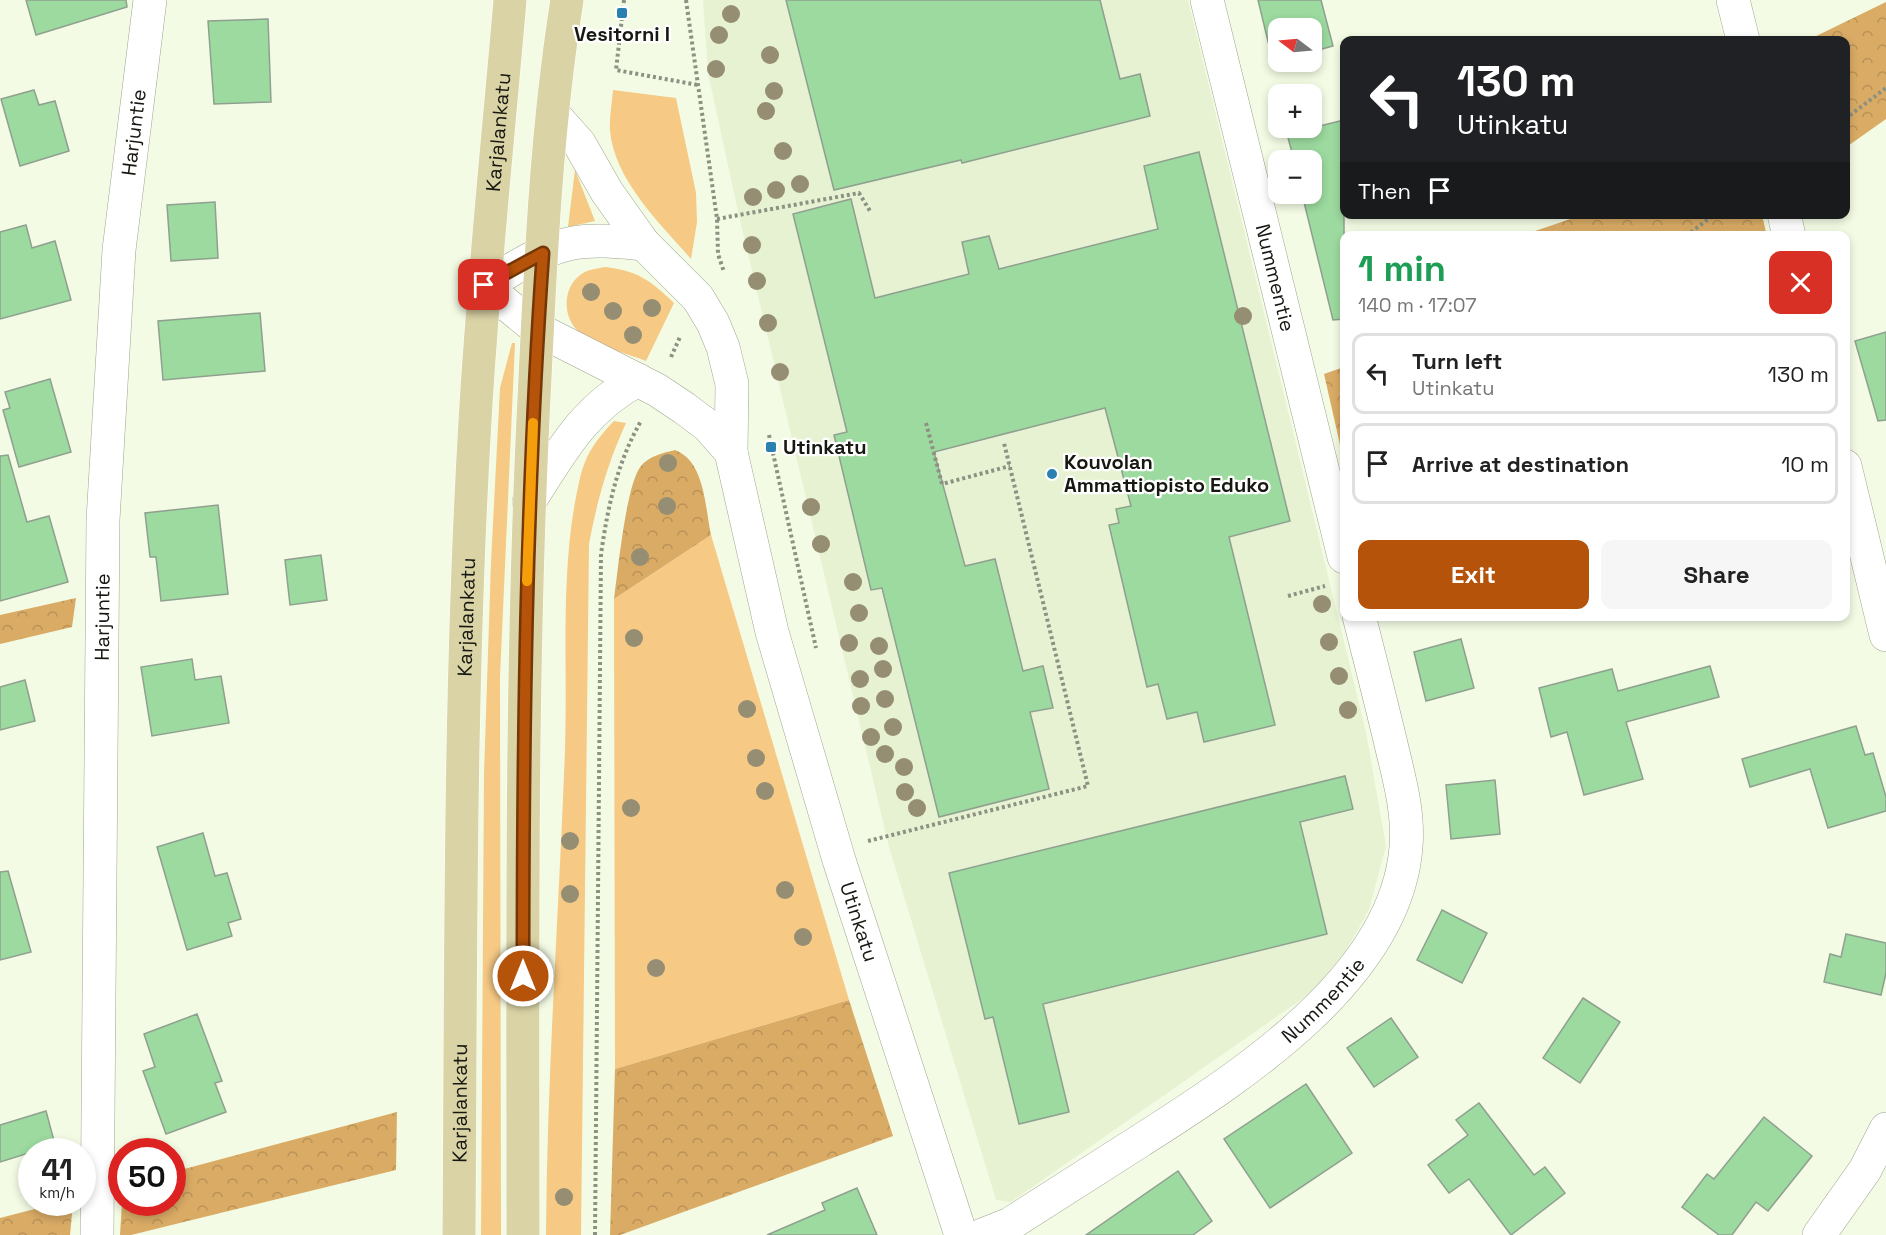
<!DOCTYPE html>
<html lang="en">
<head>
<meta charset="utf-8">
<style>
  body { margin:0; font-family:"Space Grotesk",sans-serif; background:#f6f6f6; color:#222; height:100vh; display:flex; flex-direction:column; font-size:22px; white-space:nowrap }
  * { box-sizing:border-box; margin:0 }
  p { font-size:20px; color:#767676 }
  .icon { flex:none; width:33px; height:33px; fill:none; stroke:currentColor; stroke-width:2; stroke-linecap:round; stroke-linejoin:round }
  .map { position:relative; flex:1; overflow:hidden }
  .details { position:absolute; left:1340px; top:231px; width:510px; height:390px; display:flex; flex-direction:column; background:#fff; border-radius:12px; box-shadow:0 3px 9px #0003 }
  .details>* { flex:none }
  .banner { position:absolute; left:1340px; top:36px; width:510px; height:183px; border-radius:12px; box-shadow:0 3px 9px #0003; background:#202124; color:#fff; overflow:hidden }
  .needle { width:39px; rotate:286deg }
  .controls { position:absolute; left:1268px; top:18px; display:grid; gap:12px }
  .controls a { display:grid; place-items:center; width:54px; height:54px; border-radius:12px; background:#fff; box-shadow:0 3px 9px #0003; font-size:30px }
  .speed { position:absolute; left:18px; top:1138px; display:flex; gap:12px; font-size:30px; font-weight:700; text-align:center }
  .speed>* { display:grid; place-content:center; width:78px; height:78px; border-radius:50%; background:#fff; box-shadow:0 3px 9px #0003; line-height:1 }
  .speed small { font-size:15px; font-weight:400 }
  .speed .limit { border:9px solid #d22; background:#fff; color:#111 }
  .pin { position:absolute; display:grid; place-items:center; width:51px; height:51px; color:#fff; margin:-26px; border-radius:12px; box-shadow:0 3px 9px #0006 }
  .me { position:absolute; width:66px; margin:-33px; rotate:0deg; stroke-linejoin:round; filter:drop-shadow(0 0 4px #0008) }
  .turn { display:flex; align-items:center; gap:21px; height:126px; padding:0 18px; font-size:27px }
  .turn .icon { width:78px; height:78px; stroke-width:2.5 }
  .turn b { display:block; font-size:42px; line-height:51px }
  .then { display:flex; align-items:center; height:57px; padding:0 18px; background:#0003; gap:12px; font-size:22px }
  .round { display:grid; place-items:center; flex:none; width:63px; height:63px; border-radius:12px; background:#f6f6f6 }
  .overview { display:flex; align-items:center; justify-content:space-between; height:102px; padding:0 18px }
  h1 { font-size:36px; font-weight:700; line-height:45px; color:#1e9e55 }
  .primary-button { display:flex; gap:12px; margin-top:auto; padding:12px 18px }
  .primary-button a { flex:1; height:69px; border-radius:12px; background:#b45309; color:#fff; font-size:24px; font-weight:700; line-height:69px; text-align:center }
  .primary-button a+a { background:#f6f6f6; color:#222 }
  ul { padding:0; list-style:none }
  li { display:flex; align-items:center; gap:18px; height:81px; margin:0 12px 9px; padding:0 6px; border:3px solid #e0e0e0; border-radius:12px }
  li div { flex:1 }
  li b { display:block; font-size:22px }
  li em { font-style:normal }
  .map>svg:first-child { display:block }
  .built { fill:#e7f2d3 }
  .green { fill:#f6c985 }
  .forest { fill:url(#forest-crowns) }
  .building { fill:#9cda9f; stroke:#8fa090; stroke-width:1.5 }
  .lines { fill:none; stroke-linecap:round; stroke-linejoin:round }
  .minor-casing { stroke:#9da590; stroke-width:34 }
  .major-casing { stroke:#fff; stroke-width:34 }
  .path { stroke:#8c9182; stroke-width:4; stroke-dasharray:3 3; stroke-linecap:butt }
  .minor { stroke:#fff; stroke-width:33 }
  .major { stroke:#dad3a6; stroke-width:33 }
  .tree { fill:#958e73 }
  .route-casing { stroke:#753606; stroke-width:15 }
  .route { stroke:#b45309; stroke-width:10 }
  .slow { stroke:#f59e0b; stroke-width:10 }
  .poi-dot { fill:#2a80af; stroke:#fff; stroke-width:2 }
  .labels { text-anchor:middle; dominant-baseline:central; stroke-width:4.5; stroke-linejoin:round; paint-order:stroke }
  .poi-label { font-size:20px; font-weight:bold; fill:#161811; stroke:#fff; text-anchor:start }
  .street-label { font-size:20px; fill:#161811; stroke:#fff }
</style>
</head>
<body>
<div class="map">
<svg width="1886" height="1235" viewBox="0 0 1886 1235">
  <defs>
    <pattern id="forest-crowns" width="20" height="18" patternUnits="userSpaceOnUse" patternTransform="scale(1.5)"><rect width="20" height="18" fill="#d9ab65"/><path d="M2 6a3 3 0 1 1 6 0M12 15a3 3 0 1 1 6 0" fill="none" stroke="#ba9257"/></pattern>
  </defs>
  <rect width="100%" height="100%" fill="#f3fbe4"/>
  <path class="built" d="M703 0H1188L1366 732 1386 846 1369 910 1345 952 1312 992 1011 1202 996 1200 889 847 739 216 708 73Z"/>
  <g class="green">
    <path d="M613 90 676 98 696 193 697 222 691 259C660 223 615 181 610 131 609 118 612 103 613 90Z"/>
    <path d="M575 170 595 221 568 227Z"/>
    <path d="M605 267C638 271 650 280 674 303L646 361C626 353 598 347 581 334 560 317 562 282 587 271 592 269 600 268 605 267Z"/>
    <path d="M512 343H515L500 677 501 1235H481L484 774 491 562 500 388Z"/>
    <path d="M614 421 626 423C608 462 597 501 589 544L581 1235H546C547 1073 559 912 565 750 568 660 559 566 580 478 586 453 597 439 614 421Z"/>
    <path d="M711 535 849 1000 615 1069 614 599Z"/>
  </g>
  <g class="forest">
    <path d="M1886 2V119L1845 148V40H1808Z"/>
    <path d="M1585 214 1762 215 1766 232 1761 236 1523 235Z"/>
    <path d="M1344 367V462L1324 374Z"/>
    <path d="M675 450C705 461 705 507 711 535L614 599C618 572 626 484 641 466 649 456 663 453 675 450Z"/>
    <path d="M76 598 72 627 0 644V615Z"/>
    <path d="M849 1000 893 1136 620 1235H610L615 1069Z"/>
    <path d="M397 1112 396 1170 131 1235H120L122 1203H172L173 1172Z"/>
    <path d="M58 1203H73L70 1235H0V1218Z"/>
  </g>
  <g class="building">
    <path d="M26 0H126L127 7 36 35Z"/>
    <path d="M786 0H1100L1120 79 1140 74 1150 116 962 163 961 160 834 190Z"/>
    <path d="M1258 0H1321L1333 46 1311 52V28H1278V60L1273 62Z"/>
    <path d="M268 19 271 102 214 104 208 21Z"/>
    <path d="M34 90 39 105 55 101 69 151 20 166 1 99Z"/>
    <path d="M1344 120V319L1333 320 1302 194H1311V160H1294L1287 134Z"/>
    <path d="M1199 152 1290 521 1229 537 1275 725 1204 742 1197 712 1167 719 1158 684 1147 687 1109 525 1119 523 1116 509 1131 506 1105 408 934 452 965 566 995 559 1023 671 1043 666 1053 708 1030 712 1049 789 939 817 882 588 871 590 834 435 847 432 793 214 851 199 875 298 969 274 962 242 989 236 999 269 1158 229 1144 166Z"/>
    <path d="M215 202 218 258 171 261 167 205Z"/>
    <path d="M26 225 32 248 55 241 71 300 0 319V232Z"/>
    <path d="M260 313 265 371 163 380 158 321Z"/>
    <path d="M1886 332V420L1878 421 1855 341Z"/>
    <path d="M50 379 71 452 19 467 3 410 10 408 5 392Z"/>
    <path d="M8 455 27 522 49 516 68 582 0 601V456Z"/>
    <path d="M218 505 228 594 161 601 156 557H150L145 513Z"/>
    <path d="M321 555 327 600 290 605 285 560Z"/>
    <path d="M1461 639 1474 688 1426 701 1414 652Z"/>
    <path d="M192 659 195 680 221 676 229 723 152 736 141 667Z"/>
    <path d="M1710 666 1719 697 1626 722 1643 779 1584 795 1567 732 1551 737 1539 688 1612 669 1618 691Z"/>
    <path d="M25 680 35 721 0 730V687Z"/>
    <path d="M1856 726 1865 755 1873 753 1886 797V811L1828 828 1810 769 1750 787 1742 759Z"/>
    <path d="M1345 776 1353 809 1300 822 1327 934 1043 1004 1069 1112 1019 1124 993 1017 985 1019 949 873Z"/>
    <path d="M1495 780 1500 834 1451 839 1446 785Z"/>
    <path d="M203 833 215 876 227 873 241 919 228 923 232 936 187 950 157 847Z"/>
    <path d="M8 871 31 952 0 960V872Z"/>
    <path d="M1442 910 1487 933 1462 983 1417 960Z"/>
    <path d="M1846 934 1886 943V973L1881 995 1824 982 1830 954 1841 957Z"/>
    <path d="M1583 998 1620 1022 1580 1083 1543 1058Z"/>
    <path d="M197 1014 222 1081 215 1083 226 1112 166 1134 143 1071 155 1067 144 1034Z"/>
    <path d="M1391 1018 1418 1057 1374 1087 1347 1048Z"/>
    <path d="M1306 1084 1352 1153 1270 1208 1224 1139Z"/>
    <path d="M1479 1103 1534 1175 1545 1167 1565 1193 1511 1235 1469 1179 1449 1193 1428 1165 1468 1135 1456 1120Z"/>
    <path d="M46 1111 57 1152H32L0 1162V1125Z"/>
    <path d="M1764 1117 1812 1156 1768 1211 1756 1202 1732 1235H1719L1682 1207 1707 1174 1714 1179Z"/>
    <path d="M1178 1171 1212 1221 1193 1235H1086Z"/>
    <path d="M857 1188 877 1235H767L825 1210 822 1203Z"/>
  </g>
  <g class="lines">
    <g class="minor-casing">
      <g id="minor">
        <path id="s1" d="M1207 0 1344 557"/>
        <path d="M1733 0 1743 40"/>
        <path id="s2" d="M553 114 579 143 607 192 644 244 698 298 713 323 723 347 732 384 731 452 772 632 839 860 961 1235"/>
        <path d="M1784 214 1789 236"/>
        <path d="M644 244C621 242 596 239 573 243 541 249 512 270 484 286L537 329 657 390 684 408 708 426 731 452"/>
        <path d="M1845 466 1886 635"/>
        <path d="M529 502C561 452 584 408 638 380"/>
        <path id="s3" d="M97 1235 103 520 119 250 150 0"/>
        <path id="s4" d="M982 1235 1010 1224C1054 1196 1097 1168 1140 1141 1240 1077 1396 978 1406 847 1409 812 1399 778 1391 744 1381 702 1370 659 1359 616"/>
        <path d="M1819 1235 1865 1170 1886 1129"/>
      </g>
    </g>
    <g class="major-casing">
      <g id="major">
        <path id="s5" d="M459 1235C461 964 459 692 475 421 483 280 498 140 510 0"/>
        <path d="M523 1235C523 949 520 663 535 378 541 252 547 124 567 0"/>
      </g>
    </g>
    <g class="path">
      <path d="M624 0 616 70 698 85"/>
      <path d="M686 0 717 219 718 254 724 272"/>
      <path d="M1845 119 1886 88"/>
      <path d="M717 219 859 193 870 211"/>
      <path d="M1686 236 1715 214"/>
      <path d="M671 357 680 337"/>
      <path d="M926 423 942 484 1010 466"/>
      <path d="M769 435 816 648"/>
      <path d="M1288 596 1325 586"/>
      <path d="M868 841 1088 786 1004 443"/>
      <path d="M595 1235 601 554C608 506 617 463 641 421"/>
    </g>
    <use href="#minor" class="minor"/>
    <use href="#major" class="major"/>
  </g>
  <g class="tree">
    <circle cx="731" cy="14" r="9"/>
    <circle cx="719" cy="35" r="9"/>
    <circle cx="770" cy="55" r="9"/>
    <circle cx="716" cy="69" r="9"/>
    <circle cx="774" cy="91" r="9"/>
    <circle cx="766" cy="111" r="9"/>
    <circle cx="783" cy="151" r="9"/>
    <circle cx="800" cy="184" r="9"/>
    <circle cx="776" cy="190" r="9"/>
    <circle cx="753" cy="197" r="9"/>
    <circle cx="752" cy="245" r="9"/>
    <circle cx="757" cy="281" r="9"/>
    <circle cx="591" cy="292" r="9"/>
    <circle cx="652" cy="308" r="9"/>
    <circle cx="613" cy="311" r="9"/>
    <circle cx="1243" cy="316" r="9"/>
    <circle cx="768" cy="323" r="9"/>
    <circle cx="633" cy="335" r="9"/>
    <circle cx="780" cy="372" r="9"/>
    <circle cx="668" cy="463" r="9"/>
    <circle cx="667" cy="506" r="9"/>
    <circle cx="811" cy="507" r="9"/>
    <circle cx="821" cy="544" r="9"/>
    <circle cx="640" cy="557" r="9"/>
    <circle cx="853" cy="582" r="9"/>
    <circle cx="1322" cy="604" r="9"/>
    <circle cx="859" cy="613" r="9"/>
    <circle cx="634" cy="638" r="9"/>
    <circle cx="1329" cy="642" r="9"/>
    <circle cx="849" cy="643" r="9"/>
    <circle cx="879" cy="646" r="9"/>
    <circle cx="883" cy="669" r="9"/>
    <circle cx="1339" cy="676" r="9"/>
    <circle cx="860" cy="679" r="9"/>
    <circle cx="885" cy="699" r="9"/>
    <circle cx="861" cy="706" r="9"/>
    <circle cx="747" cy="709" r="9"/>
    <circle cx="1348" cy="710" r="9"/>
    <circle cx="893" cy="727" r="9"/>
    <circle cx="871" cy="737" r="9"/>
    <circle cx="885" cy="754" r="9"/>
    <circle cx="756" cy="758" r="9"/>
    <circle cx="904" cy="767" r="9"/>
    <circle cx="765" cy="791" r="9"/>
    <circle cx="905" cy="792" r="9"/>
    <circle cx="631" cy="808" r="9"/>
    <circle cx="917" cy="808" r="9"/>
    <circle cx="570" cy="841" r="9"/>
    <circle cx="785" cy="890" r="9"/>
    <circle cx="570" cy="894" r="9"/>
    <circle cx="803" cy="937" r="9"/>
    <circle cx="656" cy="968" r="9"/>
    <circle cx="564" cy="1197" r="9"/>
  </g>
  <g class="lines">
    <g class="route-casing">
      <path id="route" d="M484 285 543 253C526 494 523 735 523 976"/>
    </g>
    <use href="#route" class="route"/>
    <path class="slow" d="M527 581 533 423"/>
  </g>
  <g class="poi-dot">
    <rect x="616" y="7" width="12" height="12" rx="3"/>
    <rect x="765" y="441" width="12" height="12" rx="3"/>
    <circle cx="1052" cy="474" r="6"/>
  </g>
  <g class="labels">
    <g class="poi-label">
      <text x="622" y="34" text-anchor="middle">Vesitorni I</text>
      <text x="783" y="447">Utinkatu</text>
      <text x="1064" y="462">Kouvolan<tspan x="1064" dy="23">Ammattiopisto Eduko</tspan></text>
    </g>
    <g class="street-label">
      <text stroke="none"><textPath href="#s3" startOffset="1104">Harjuntie</textPath></text>
      <text stroke="none"><textPath href="#s5" startOffset="1104">Karjalankatu</textPath></text>
      <text stroke="none"><textPath href="#s1" startOffset="286">Nummentie</textPath></text>
      <text stroke="none"><textPath href="#s3" startOffset="618">Harjuntie</textPath></text>
      <text stroke="none"><textPath href="#s5" startOffset="618">Karjalankatu</textPath></text>
      <text stroke="none"><textPath href="#s2" startOffset="884">Utinkatu</textPath></text>
      <text stroke="none"><textPath href="#s4" startOffset="416">Nummentie</textPath></text>
      <text stroke="none"><textPath href="#s5" startOffset="132">Karjalankatu</textPath></text>
    </g>
  </g>
</svg>
<div class="controls">
<a><svg class="needle" viewBox="-14 -14 28 28"><path d="M0-13l5 13h-10z" fill="#e53935"/><path d="M0 13l5-13h-10z" fill="#767676"/></svg></a>
<a>+</a>
<a>−</a>
</div>
<div class="speed"><div>41<small>km/h</small></div><div class="limit">50</div></div>
<div class="pin" style="left:484px;top:285px;background:#d93025"><svg class="icon" aria-label="arrive" viewBox="0 0 24 24"><path d="M6 21V4h12l-3 4 3 4H6"/></svg></div>
<svg class="me" style="left:523px;top:976px" viewBox="-20 -20 40 40"><circle r="17" fill="#b45309" stroke="#fff" stroke-width="3"/><path d="M0-11L8 9 0 5-8 9z" fill="#fff"/></svg>
<div class="banner">
<div class="turn"><svg class="icon" aria-label="left" viewBox="0 0 24 24"><path d="M17 20v-9H6M10 6l-5 5 5 5"/></svg><div><b>130 m</b>Utinkatu</div></div>
<div class="then">Then<svg class="icon" aria-label="arrive" viewBox="0 0 24 24"><path d="M6 21V4h12l-3 4 3 4H6"/></svg></div>
</div>
<section class="details">
<div class="overview"><div><h1>1 min</h1><p>140 m · 17:07</p></div><a class="round" style="background:#d93025;color:#fff"><svg class="icon" aria-label="close" viewBox="0 0 24 24"><path d="M6 6l12 12M18 6L6 18"/></svg></a></div>
<ul>
<li><svg class="icon" aria-label="left" viewBox="0 0 24 24"><path d="M17 20v-9H6M10 6l-5 5 5 5"/></svg><div><b>Turn left</b><p>Utinkatu</p></div><em>130 m</em></li>
<li><svg class="icon" aria-label="arrive" viewBox="0 0 24 24"><path d="M6 21V4h12l-3 4 3 4H6"/></svg><div><b>Arrive at destination</b></div><em>10 m</em></li>
</ul>
<div class="primary-button"><a>Exit</a><a>Share</a></div>
</section>
</div>
</body>
</html>
